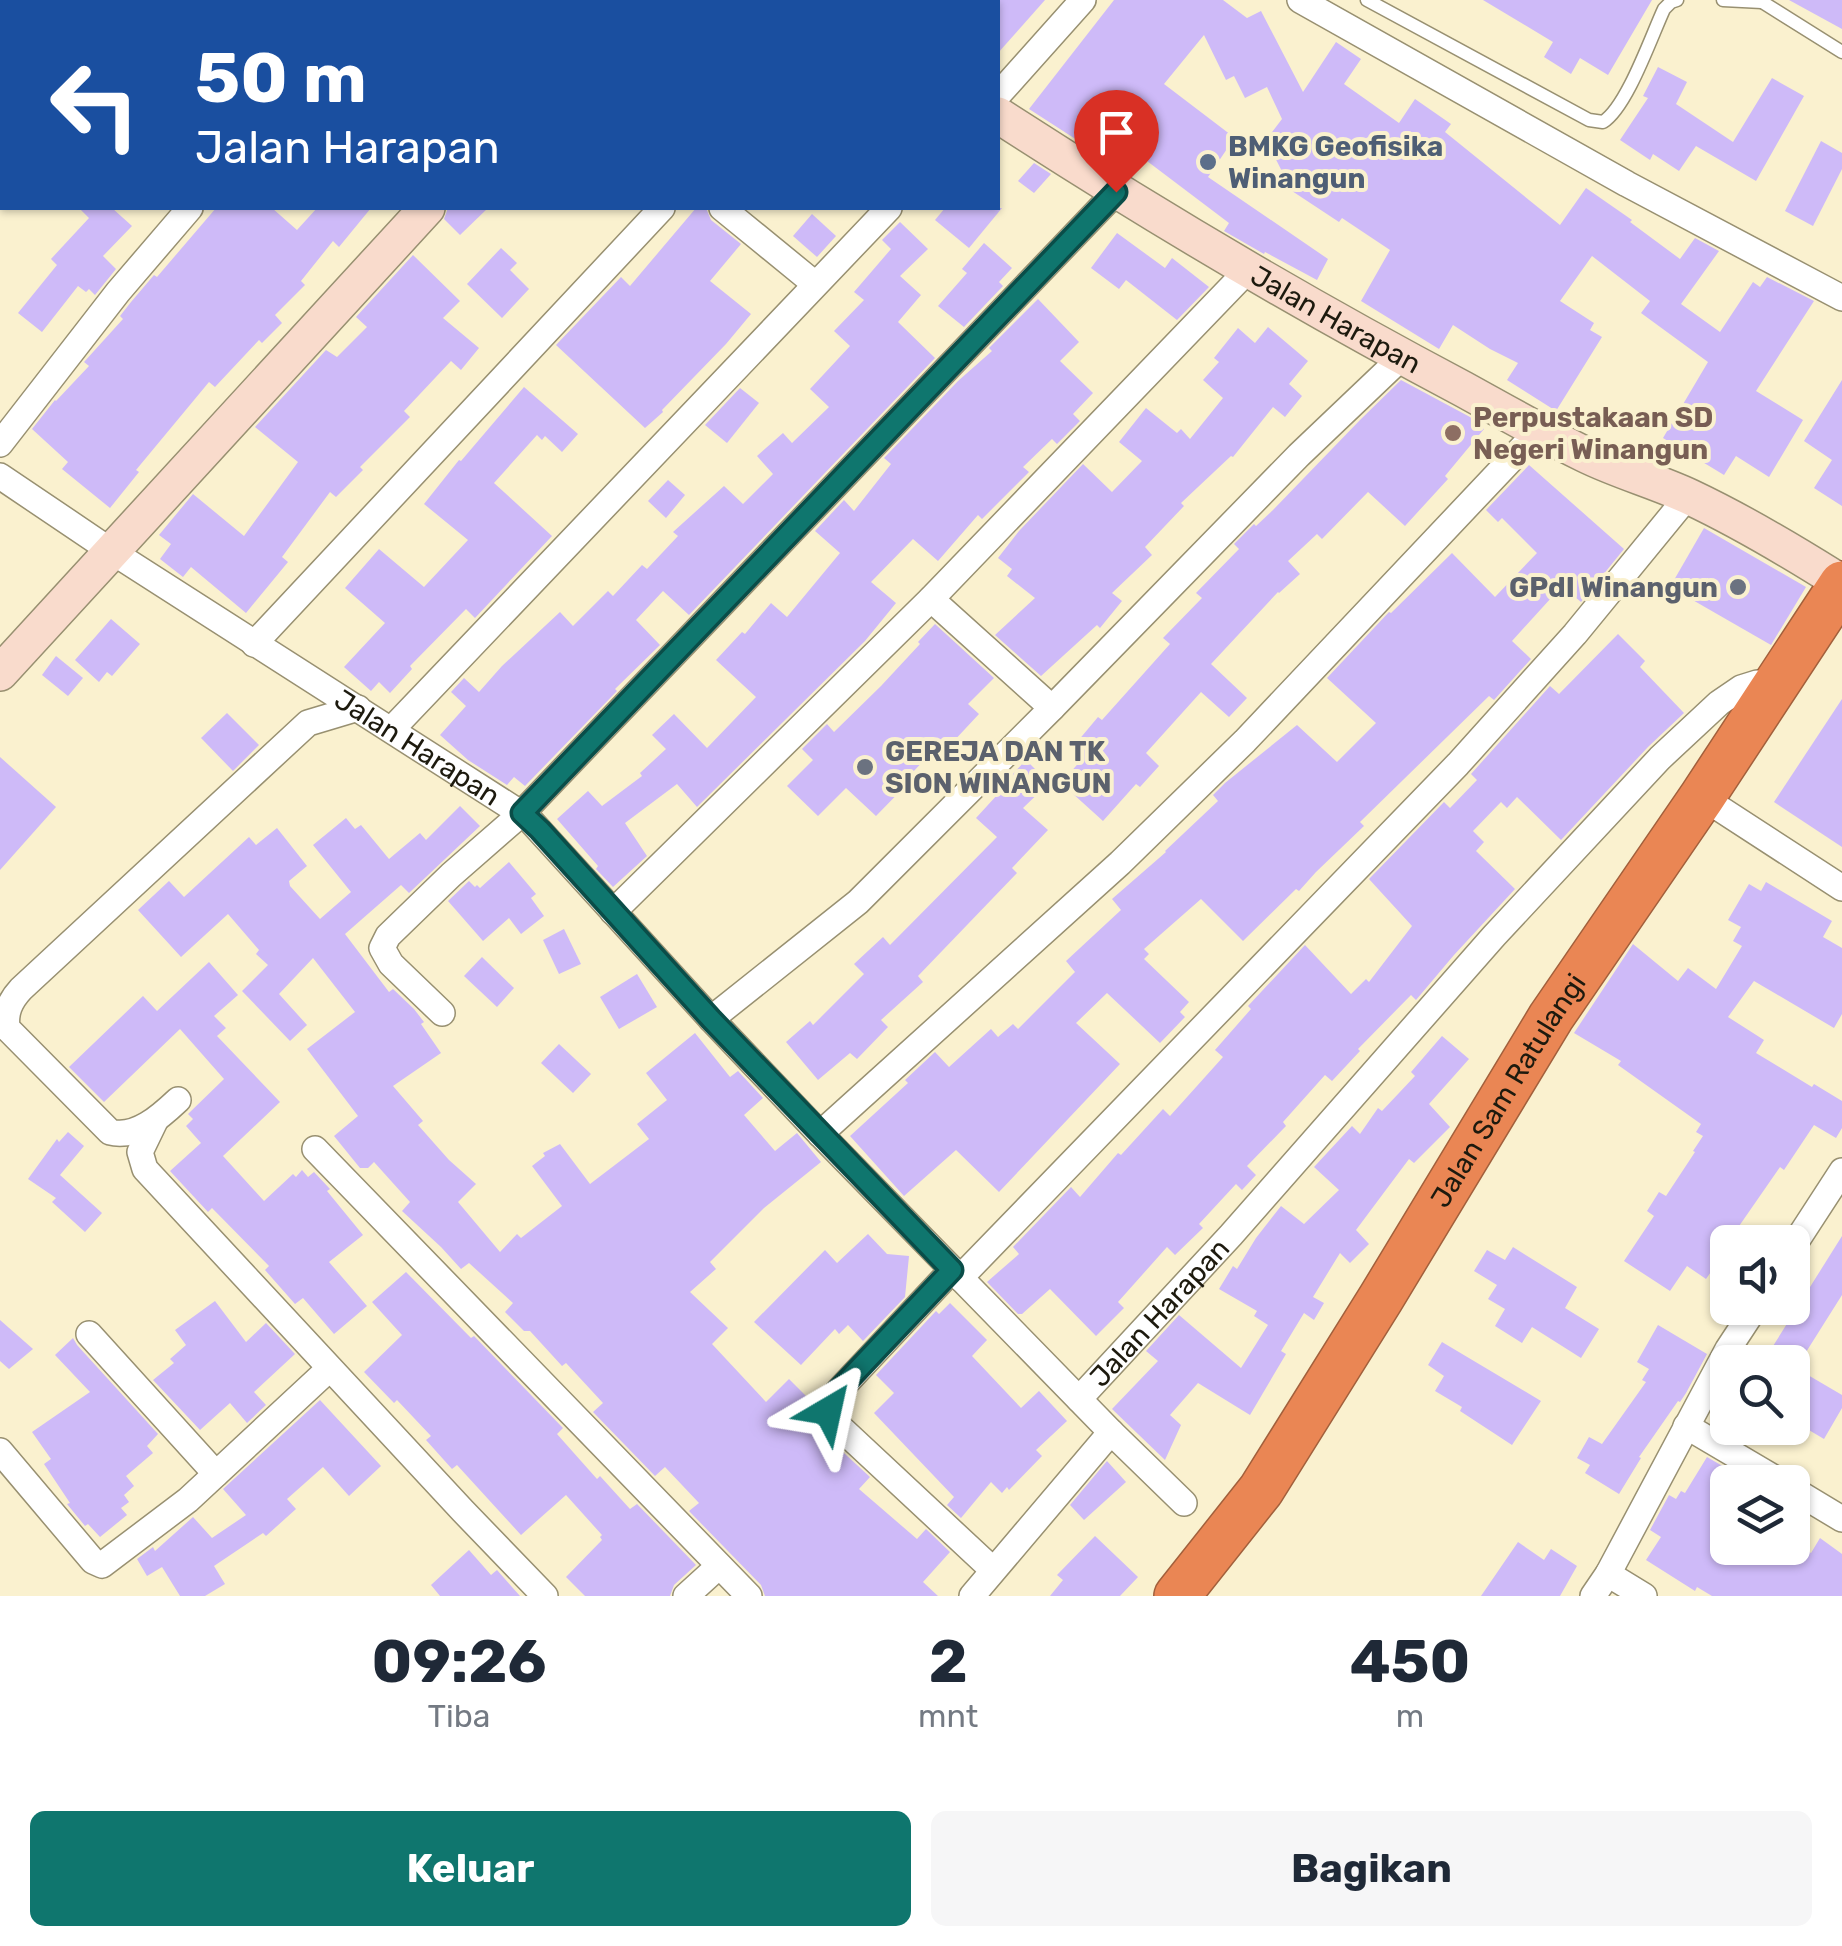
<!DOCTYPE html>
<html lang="id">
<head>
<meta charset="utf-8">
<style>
  body { margin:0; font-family:Rubik,sans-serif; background:#f6f6f7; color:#1f2937; height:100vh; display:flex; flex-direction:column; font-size:38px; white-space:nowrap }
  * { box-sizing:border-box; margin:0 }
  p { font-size:32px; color:#747a83 }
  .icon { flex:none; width:55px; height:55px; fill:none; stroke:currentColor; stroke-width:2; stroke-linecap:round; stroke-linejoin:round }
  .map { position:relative; height:1596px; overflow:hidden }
  .drawer { display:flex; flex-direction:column; background:#fff; flex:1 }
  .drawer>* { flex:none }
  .top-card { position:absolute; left:0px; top:0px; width:1000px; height:210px; box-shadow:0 2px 8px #0004; background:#1a4fa0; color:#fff; overflow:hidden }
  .tools { position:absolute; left:1710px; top:1225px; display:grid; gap:20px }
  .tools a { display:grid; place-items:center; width:100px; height:100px; border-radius:15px; background:#fff; box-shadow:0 2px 8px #0004; font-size:50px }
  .pin { position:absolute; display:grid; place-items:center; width:85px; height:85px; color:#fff; margin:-102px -42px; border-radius:50% 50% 50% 0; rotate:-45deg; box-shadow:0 0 10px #0007 }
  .pin .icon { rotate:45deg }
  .me { position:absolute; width:110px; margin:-55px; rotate:36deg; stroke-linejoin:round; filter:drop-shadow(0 0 8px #0008) }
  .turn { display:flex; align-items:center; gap:35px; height:210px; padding:0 30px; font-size:45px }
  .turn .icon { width:130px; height:130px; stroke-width:2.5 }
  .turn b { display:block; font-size:70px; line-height:85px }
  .eta { display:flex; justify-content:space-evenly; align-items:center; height:170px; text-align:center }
  .eta b { font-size:60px; font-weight:700; line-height:70px }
  .action { display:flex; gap:20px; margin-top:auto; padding:20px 30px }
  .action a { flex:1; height:115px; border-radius:15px; background:#0f766e; color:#fff; font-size:40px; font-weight:700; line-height:115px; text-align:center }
  .action a+a { background:#f6f6f7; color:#1f2937 }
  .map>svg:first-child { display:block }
  .building { fill:#cebaf8 }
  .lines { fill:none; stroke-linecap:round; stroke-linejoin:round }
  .lane-casing { stroke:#989071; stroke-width:15 }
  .street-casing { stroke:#989071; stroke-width:28 }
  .secondary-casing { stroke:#989071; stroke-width:38 }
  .highway-casing { stroke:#a2603c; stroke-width:48 }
  .lane { stroke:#fff; stroke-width:12 }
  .street { stroke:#fff; stroke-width:25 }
  .secondary { stroke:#f9dbcc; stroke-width:35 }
  .highway { stroke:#ea8654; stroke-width:45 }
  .route-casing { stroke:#0a4d48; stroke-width:25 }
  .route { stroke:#0f766e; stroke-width:18 }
  .service-dot { fill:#5c6f8a; stroke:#faf1cf; stroke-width:4 }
  .education-dot { fill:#8d6e63; stroke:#faf1cf; stroke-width:4 }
  .worship-dot { fill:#6b7280; stroke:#faf1cf; stroke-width:4 }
  .labels { text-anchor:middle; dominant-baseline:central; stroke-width:8; stroke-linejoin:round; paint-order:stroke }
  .service-label { font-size:28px; font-weight:bold; fill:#4e5e75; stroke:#faf1cf; text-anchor:start }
  .street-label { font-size:28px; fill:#1d1a0e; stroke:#faf1cf }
  .education-label { font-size:28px; font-weight:bold; fill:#785e54; stroke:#faf1cf; text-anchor:start }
  .worship-label { font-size:28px; font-weight:bold; fill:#5b616d; stroke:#faf1cf; text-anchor:end }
</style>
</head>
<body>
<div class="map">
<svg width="1842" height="1596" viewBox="0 0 1842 1596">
  <rect width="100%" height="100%" fill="#faf1cf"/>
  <g class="building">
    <path d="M998 0H1045L998 53Z"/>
    <path d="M1114 0H1223L1247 18 1261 11 1303 92 1336 42 1361 59 1344 84 1399 123 1415 99 1451 124 1445 132 1560 225 1586 188 1632 220 1630 222 1680 259 1695 238 1719 251 1681 304 1720 332 1753 282 1760 287 1767 277 1814 301 1756 391 1803 420 1769 477 1736 456 1724 475 1663 438 1708 362 1641 313 1650 301 1592 256 1560 301 1594 323 1590 330 1602 337 1556 411 1507 380 1518 363 1490 349 1453 325 1439 349 1361 301 1390 250 1342 218 1339 222 1292 191 1266 140 1282 119 1267 87 1245 98 1234 76 1226 80 1204 35 1164 84 1231 135V143L1208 177 1328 259 1317 280 1265 252 1264 254 1224 231 1229 223 1143 158 1136 169 1100 142 1094 151 1029 109Z"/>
    <path d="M1483 0H1652L1608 75 1580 58 1571 74 1544 57 1553 42Z"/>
    <path d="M1789 0H1842V29Z"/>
    <path d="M1658 67 1687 82 1676 104 1733 142 1772 78 1804 96 1756 181 1696 146 1679 171 1653 154 1650 160 1620 140 1648 98 1643 96Z"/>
    <path d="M1821 141 1842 153V169L1813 226 1785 211Z"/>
    <path d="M1034 163 1051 174 1034 193 1018 181Z"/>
    <path d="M79 208H112L132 226 103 256 116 269 95 295 89 289 86 292 78 286 42 332 18 313 57 265 51 259 89 218Z"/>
    <path d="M216 208H272L297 230 317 208H371L339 247 333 241 301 281 305 285 275 315 282 323 262 343 259 340 215 387 209 382 136 470 139 472 110 508 62 469 68 462 32 429 55 400 56 401 89 366 84 362 123 319 120 316 131 302 154 275 157 277Z"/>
    <path d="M448 208H488L460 235 444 219Z"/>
    <path d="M696 208H706L711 220 741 244 710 281 751 314 726 344 662 410 663 412 645 428 556 345 621 277 630 286Z"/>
    <path d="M945 208H1002L969 248 935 220Z"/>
    <path d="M812 214 836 236 817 257 793 236Z"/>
    <path d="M900 222 928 249 900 276 921 295 898 322 935 358 689 615 663 591 636 620 660 645 615 689 617 691 525 786 514 777 507 785 468 760 440 735 466 706 451 692 464 678 479 692 502 666 560 612 573 626 608 591 613 596 642 565 647 569 678 536 673 532 724 486 743 504 773 474 757 456 783 433 792 443 829 407 810 389 850 346 834 331 864 300 854 292 891 249 882 240Z"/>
    <path d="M1117 233 1165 268 1172 258 1209 287 1177 320 1126 280 1119 289 1091 268Z"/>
    <path d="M984 243 1012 268 999 282 1003 286 964 327 938 306 967 273 962 269Z"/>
    <path d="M501 248 517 263 510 270 529 289 502 318 467 284Z"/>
    <path d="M413 255 460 301 443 318 479 348 461 370 451 361 404 411 410 417 360 467 363 470 336 497 330 492 282 557 288 562 246 613 191 567 183 577 160 559 171 544 159 535 193 494 244 536 298 462 255 427 326 350 337 357 367 327 356 317Z"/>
    <path d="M1038 299 1079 342 1060 361 1093 393 1073 414 1080 421 1057 444 1052 439 1023 467 1029 472 982 519 978 515 938 561 913 539 871 582 896 603 865 641 697 807 677 784 625 823 647 856 613 887 596 869 598 866 557 819 588 791 602 806 642 776 640 773 666 749 652 735 674 714 707 748 756 697 716 660 742 632 745 634 771 603 787 617 840 553 815 531 844 500 854 511 891 464 884 458 958 381 992 351 989 348Z"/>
    <path d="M1268 327 1308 361 1289 384 1302 396 1285 417 1273 407 1233 457 1231 456 1181 503 1184 506 1145 547 1152 555 1112 593 1122 601 1100 628 1097 625 1041 676 995 635 1035 598 1007 576 1012 569 998 558 1019 531 1083 464 1112 492 1142 461 1119 442 1146 408 1177 433 1181 429 1190 439 1223 398 1203 380 1219 362 1214 358 1238 328 1255 343Z"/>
    <path d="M1401 380 1470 417 1484 429 1445 476 1448 479 1405 526 1368 492 1322 539 1317 534 1288 561 1300 574 1279 593 1278 592 1211 664 1247 698 1229 717 1201 692 1146 753 1159 766 1140 787 1136 784 1103 821 1061 783 1083 758 1072 748 1098 717 1102 720 1170 644 1163 638 1202 598 1196 593 1239 549 1234 544 1254 524 1256 526 1273 510 1360 420Z"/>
    <path d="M1842 380V506L1814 488 1832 460 1804 441Z"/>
    <path d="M524 387 578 434 562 452 545 436 542 440 537 435 494 483 552 536 475 618 466 609 410 666 412 669 390 693 379 682 371 691 344 667 385 623 345 588 379 549 424 587 468 540 424 504 459 460 461 461Z"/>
    <path d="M740 388 759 403 727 443 705 425Z"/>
    <path d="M1529 465 1624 549 1581 602 1562 586 1512 641 1531 659 1494 700 1489 696 1360 822 1364 826 1316 872 1299 891 1296 889 1243 941 1201 899 1144 949 1149 954 1144 959 1189 1002 1180 1012 1185 1017 1160 1043 1107 993 1076 1023 1120 1064 999 1192 956 1150 904 1196 850 1136 908 1083 905 1080 935 1052 949 1067 991 1029 998 1037 1013 1024 1018 1029 1075 972 1066 961 1121 910 1112 899 1166 852 1165 851 1218 801 1213 795 1225 783 1297 725 1337 762 1376 723 1327 678 1389 612 1391 613 1452 553 1495 597 1537 553 1502 518 1498 522 1486 510Z"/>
    <path d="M668 480 685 495 666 518 648 501Z"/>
    <path d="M1704 528 1806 587 1771 645 1670 587Z"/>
    <path d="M111 619 140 644 112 676 107 672 99 682 75 660Z"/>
    <path d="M935 624 994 678 968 704 979 714 951 744 945 738 912 773 915 776 876 816 846 788 818 816 787 786 813 760 802 749 827 724 834 732 881 686 920 644 918 642Z"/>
    <path d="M1618 634 1645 661 1640 667 1684 713 1648 747 1561 840 1517 797 1507 808 1501 802 1473 831 1484 842 1476 851 1515 889 1454 955 1416 1000 1411 995 1358 1049 1360 1051 1332 1081 1325 1075 1283 1122 1286 1126 1247 1166 1256 1175 1242 1190 1236 1184 1199 1224 1203 1228 1175 1255 1167 1247 1118 1302 1124 1308 1096 1336 1050 1289 1022 1314H1018L987 1282 1019 1254 1013 1247 1071 1187 1080 1197 1118 1153 1121 1155 1163 1109 1170 1116 1223 1057 1215 1050 1251 1009 1248 1006 1305 945 1351 994 1366 979 1369 982 1412 926 1369 879 1444 802 1450 808 1477 780 1471 774 1550 686 1559 694Z"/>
    <path d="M56 656 83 678 68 696 42 675Z"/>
    <path d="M1842 699V847L1774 802Z"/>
    <path d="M227 713 259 745 233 771 201 738Z"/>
    <path d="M0 757 56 807 0 870Z"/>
    <path d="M1026 760 1049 783 1023 808 1048 830 1012 868 1017 873 918 976 923 982 881 1020 888 1027 857 1059 850 1053 818 1080 786 1042 810 1021 813 1025 864 974 854 964 883 937 890 945 997 837 976 818 1009 782 1007 780Z"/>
    <path d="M460 806 480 826 409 893 401 885 345 934 389 992 393 989 414 1009 424 1022 421 1024 441 1053 393 1086 423 1121 418 1125 449 1160 476 1184 458 1202 500 1252 517 1234 521 1238 562 1206 532 1166 545 1156 543 1153 560 1144 590 1184 649 1139 637 1124 667 1100 646 1073 695 1033 730 1077 738 1071 763 1098 744 1115 775 1151 797 1133 821 1162 764 1208 710 1262 716 1269 690 1292 728 1328 712 1344 766 1402 789 1379 812 1402 810 1412 819 1430 870 1477 859 1489 917 1539 926 1529 950 1552 923 1582 938 1596H765L761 1585 689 1511 699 1503 665 1467 655 1476 593 1412 603 1403 566 1363 562 1366 530 1331H524L505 1312 513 1303 469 1263 461 1269 441 1247 402 1211 410 1202 374 1162 368 1168H360L334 1136 358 1116 307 1049 355 1012 313 958 279 994 307 1025 290 1041 242 991 268 965 256 954 259 950 228 914 181 957 138 910 169 881 184 897 249 837 256 845 277 828 307 866 289 881 290 886 320 919 351 892 313 845 346 818 355 829 361 825 389 859 420 833 426 840Z"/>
    <path d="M509 862 536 894 531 898 544 916 521 934 509 918 483 941 448 901 469 881 475 887 477 885 480 888Z"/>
    <path d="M1766 882 1832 921 1823 937 1842 948V1014L1834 1028 1754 981 1728 1017 1764 1040 1756 1053 1812 1087 1814 1084 1842 1101V1128L1836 1138 1814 1125 1784 1170 1780 1167 1728 1242V1264L1720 1259 1706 1279 1687 1266 1670 1291 1624 1261 1654 1216 1647 1211 1659 1192 1666 1196 1695 1152 1693 1151 1703 1136 1696 1132 1701 1124 1618 1065 1621 1061 1574 1033 1633 944 1678 981 1688 968 1716 989 1742 946 1733 941 1741 927 1728 920 1749 884 1761 891Z"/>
    <path d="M564 929 581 964 559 974 543 940Z"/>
    <path d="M482 957 514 988 497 1007 464 976Z"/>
    <path d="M209 962 238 995 214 1016 226 1028 217 1036 280 1102 223 1156 264 1201 293 1174 296 1177 302 1170 308 1177 314 1172 330 1189 327 1191 363 1235 329 1262 367 1306 334 1334 303 1298 295 1304 265 1270 269 1266 212 1208 208 1212 170 1171 201 1143 186 1126 193 1119 188 1114 224 1079 180 1029 104 1102 69 1067 143 996 157 1011Z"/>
    <path d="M637 974 657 1007 619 1029 600 997Z"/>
    <path d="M1442 1036 1469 1059 1429 1104 1450 1127 1414 1163 1409 1159 1356 1230 1369 1244 1350 1263 1340 1253 1313 1297 1324 1303 1314 1320 1304 1313 1281 1351 1286 1354 1250 1415 1198 1383 1170 1415 1181 1425 1165 1460 1112 1409 1158 1361 1146 1351 1179 1315 1241 1368 1268 1325 1254 1316 1257 1311 1219 1289 1233 1266 1237 1269 1256 1238 1281 1206 1304 1224 1339 1190 1314 1167 1352 1126 1360 1134 1378 1108 1382 1111 1415 1076 1411 1072Z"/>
    <path d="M559 1044 591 1074 573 1093 541 1063Z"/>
    <path d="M68 1132 84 1146 60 1175 102 1213 85 1232 52 1202 56 1198 28 1179 57 1139 59 1142Z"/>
    <path d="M868 1234 887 1254 909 1256 905 1297 863 1341 848 1325 839 1334 835 1329 801 1365 754 1322 825 1250 837 1263Z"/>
    <path d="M1842 1236V1295L1796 1368 1842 1395V1408L1824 1439 1792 1420V1356L1788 1362H1763Z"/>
    <path d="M1513 1247 1577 1287 1565 1308 1599 1329 1581 1358 1532 1327 1522 1343 1495 1326 1505 1309 1488 1299 1497 1285 1474 1271 1487 1250 1505 1260Z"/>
    <path d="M406 1272 471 1338 474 1336 563 1428 557 1434 597 1479 600 1476 630 1509 637 1504 696 1565 674 1585 670 1596H585L566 1577 602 1540 600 1537 602 1535 566 1495 521 1535 457 1465 452 1469 426 1440 431 1436 397 1400 394 1403 364 1372 402 1335 372 1302Z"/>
    <path d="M215 1301 246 1342 266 1323 295 1354 254 1392 266 1405 247 1423 230 1403 200 1430 153 1380 174 1363 170 1359 186 1345 175 1330Z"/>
    <path d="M950 1303 987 1340 972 1356 1021 1408 1039 1391 1067 1421 1036 1450 1042 1456 1009 1490 1007 1487 1002 1493 991 1482 961 1518 947 1505 954 1497 874 1413 894 1393 876 1375 936 1311 939 1314Z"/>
    <path d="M0 1320 33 1349 9 1369 0 1361Z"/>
    <path d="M1658 1325 1707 1354 1686 1393 1680 1402 1678 1401 1639 1457 1641 1458 1619 1494 1585 1473 1590 1465 1577 1458 1589 1437 1602 1444 1646 1382 1642 1380 1649 1369 1637 1362Z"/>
    <path d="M73 1338 77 1345 158 1434 147 1446 153 1453 126 1476 134 1486 124 1495 129 1502 121 1508 127 1515 100 1537 88 1524 85 1526 67 1504 70 1503 44 1464 51 1459 32 1432 90 1392 55 1355Z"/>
    <path d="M1442 1342 1541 1401 1512 1445 1460 1411 1462 1407 1435 1391 1444 1376 1428 1365Z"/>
    <path d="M320 1400 381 1466 349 1496 323 1467 287 1499 296 1509 266 1536 263 1533 214 1566 225 1584 205 1596H180L162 1567 147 1576 137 1559 153 1547 155 1551 193 1517 212 1538 246 1515 223 1489Z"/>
    <path d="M1707 1457 1750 1482H1728V1548H1803L1811 1553 1820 1538 1842 1554V1596H1712L1697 1587 1695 1591 1646 1560 1661 1537 1650 1530 1669 1495 1676 1499 1681 1491 1685 1493Z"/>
    <path d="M1107 1461 1126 1482 1084 1520 1070 1505Z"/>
    <path d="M1095 1536 1138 1577 1120 1596H1050L1063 1580 1057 1575Z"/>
    <path d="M1518 1542 1544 1560 1551 1549 1577 1566 1560 1596H1481Z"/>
    <path d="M469 1550 491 1575 497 1570 520 1596H440L431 1585Z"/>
  </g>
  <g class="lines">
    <g class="lane-casing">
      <g id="lane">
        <path d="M1367 0 1589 120 1603 122C1627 107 1651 37 1664 9L1671 2 1677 0"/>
        <path d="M1723 0 1762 2"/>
        <path d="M1759 0 1842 52"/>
      </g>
    </g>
    <g class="street-casing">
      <g id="street">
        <path d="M1300 0 1627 184 1842 298"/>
        <path d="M380 2 382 0"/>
        <path d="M998 95 1083 0"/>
        <path d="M722 208 815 284"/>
        <path d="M0 444 118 292 190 208"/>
        <path id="s1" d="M0 476 111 551 528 818 711 1019 820 1134 1111 1432 1184 1503"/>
        <path d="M931 599 1052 708"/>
        <path d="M254 644 662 208"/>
        <path d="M392 729 889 208"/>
        <path d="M1702 797 1842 888"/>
        <path d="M613 912 931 599 1247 271"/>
        <path d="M442 1013 391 964 382 948 388 936 451 875 522 813 1116 192"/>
        <path d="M711 1019 858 902 1052 708 1299 455 1402 357"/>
        <path d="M178 1100C161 1116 136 1139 110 1132L7 1028C5 1012 10 1001 21 989L308 723 358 708"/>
        <path d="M155 1121 140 1152 145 1169 463 1511 545 1596"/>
        <path d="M820 1134 1120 863 1245 741 1539 430"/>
        <path d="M315 1149 749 1596"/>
        <path d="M1792 1248 1842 1171"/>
        <path d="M952 1270 831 1399 827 1407 831 1419 993 1570"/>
        <path d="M960 1278 1458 764 1575 634 1688 496"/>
        <path d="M89 1334 216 1474"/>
        <path id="s2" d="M1079 1399 1231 1235 1494 936 1660 758 1719 703 1741 688 1757 683 1773 687"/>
        <path d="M1686 1426 1781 1482"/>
        <path d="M0 1451 93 1561 102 1565 188 1500 329 1369"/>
        <path d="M1792 1489 1842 1519"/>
        <path d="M1608 1574 1644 1596"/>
        <path d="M686 1596 719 1566"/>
        <path d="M972 1596 1111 1432"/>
        <path d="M1593 1596 1608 1574 1728 1349 1755 1308"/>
      </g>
    </g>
    <g class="secondary-casing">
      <g id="secondary">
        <path d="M853 0 856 2"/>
        <path d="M614 2 616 0"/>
        <path id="s3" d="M998 115C1149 213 1304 305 1463 389 1503 411 1543 434 1584 454 1618 471 1656 481 1690 497 1743 522 1793 552 1842 583"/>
        <path d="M0 673 427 208"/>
      </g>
    </g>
    <g class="highway-casing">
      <g id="highway">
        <path id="s4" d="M1177 1596 1261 1490 1381 1298 1551 1017 1702 797 1842 584"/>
      </g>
    </g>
    <use href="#lane" class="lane"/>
    <use href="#street" class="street"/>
    <use href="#secondary" class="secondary"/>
    <use href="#highway" class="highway"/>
  </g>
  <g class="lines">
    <g class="route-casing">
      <path id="route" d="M828 1411 831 1398 952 1270 711 1019 540 830 522 813 1116 192"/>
    </g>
    <use href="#route" class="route"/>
  </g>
  <circle class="service-dot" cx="1208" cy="162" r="10"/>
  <circle class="education-dot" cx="1453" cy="433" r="10"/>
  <g class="worship-dot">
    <circle cx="1738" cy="587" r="10"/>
    <circle cx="865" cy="767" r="10"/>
  </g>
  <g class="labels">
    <g class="service-label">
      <text x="1228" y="146">BMKG Geofisika<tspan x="1228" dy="32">Winangun</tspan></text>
    </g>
    <g class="street-label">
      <text stroke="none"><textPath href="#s3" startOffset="395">Jalan Harapan</textPath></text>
      <text stroke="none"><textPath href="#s1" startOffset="498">Jalan Harapan</textPath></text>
      <text stroke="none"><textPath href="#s4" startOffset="605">Jalan Sam Ratulangi</textPath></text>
      <text stroke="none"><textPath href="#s2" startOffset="118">Jalan Harapan</textPath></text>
    </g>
    <g class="education-label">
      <text x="1473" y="417">Perpustakaan SD<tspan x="1473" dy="32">Negeri Winangun</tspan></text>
    </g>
    <g class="worship-label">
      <text x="1718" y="587">GPdI Winangun</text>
      <text x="885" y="751" text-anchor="start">GEREJA DAN TK<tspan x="885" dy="32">SION WINANGUN</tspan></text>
    </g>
  </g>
</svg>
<div class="tools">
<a><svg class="icon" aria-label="sound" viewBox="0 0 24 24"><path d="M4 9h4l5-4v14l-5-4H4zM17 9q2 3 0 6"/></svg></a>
<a><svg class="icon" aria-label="search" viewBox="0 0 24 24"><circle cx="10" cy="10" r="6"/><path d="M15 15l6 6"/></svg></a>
<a><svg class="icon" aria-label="layers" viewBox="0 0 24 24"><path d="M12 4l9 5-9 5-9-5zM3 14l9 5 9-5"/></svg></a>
</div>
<div class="pin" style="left:1116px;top:192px;background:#d93025"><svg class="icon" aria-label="arrive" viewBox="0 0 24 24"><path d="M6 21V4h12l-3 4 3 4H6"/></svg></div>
<svg class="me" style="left:828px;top:1411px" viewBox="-20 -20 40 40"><path d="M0-17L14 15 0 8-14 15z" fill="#0f766e" stroke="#fff" stroke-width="4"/></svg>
<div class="top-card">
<div class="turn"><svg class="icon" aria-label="left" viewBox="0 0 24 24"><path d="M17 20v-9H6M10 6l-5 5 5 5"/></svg><div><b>50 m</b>Jalan Harapan</div></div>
</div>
</div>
<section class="drawer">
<div class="eta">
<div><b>09:26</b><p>Tiba</p></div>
<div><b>2</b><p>mnt</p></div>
<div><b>450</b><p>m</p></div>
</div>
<div class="action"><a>Keluar</a><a>Bagikan</a></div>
</section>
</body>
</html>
